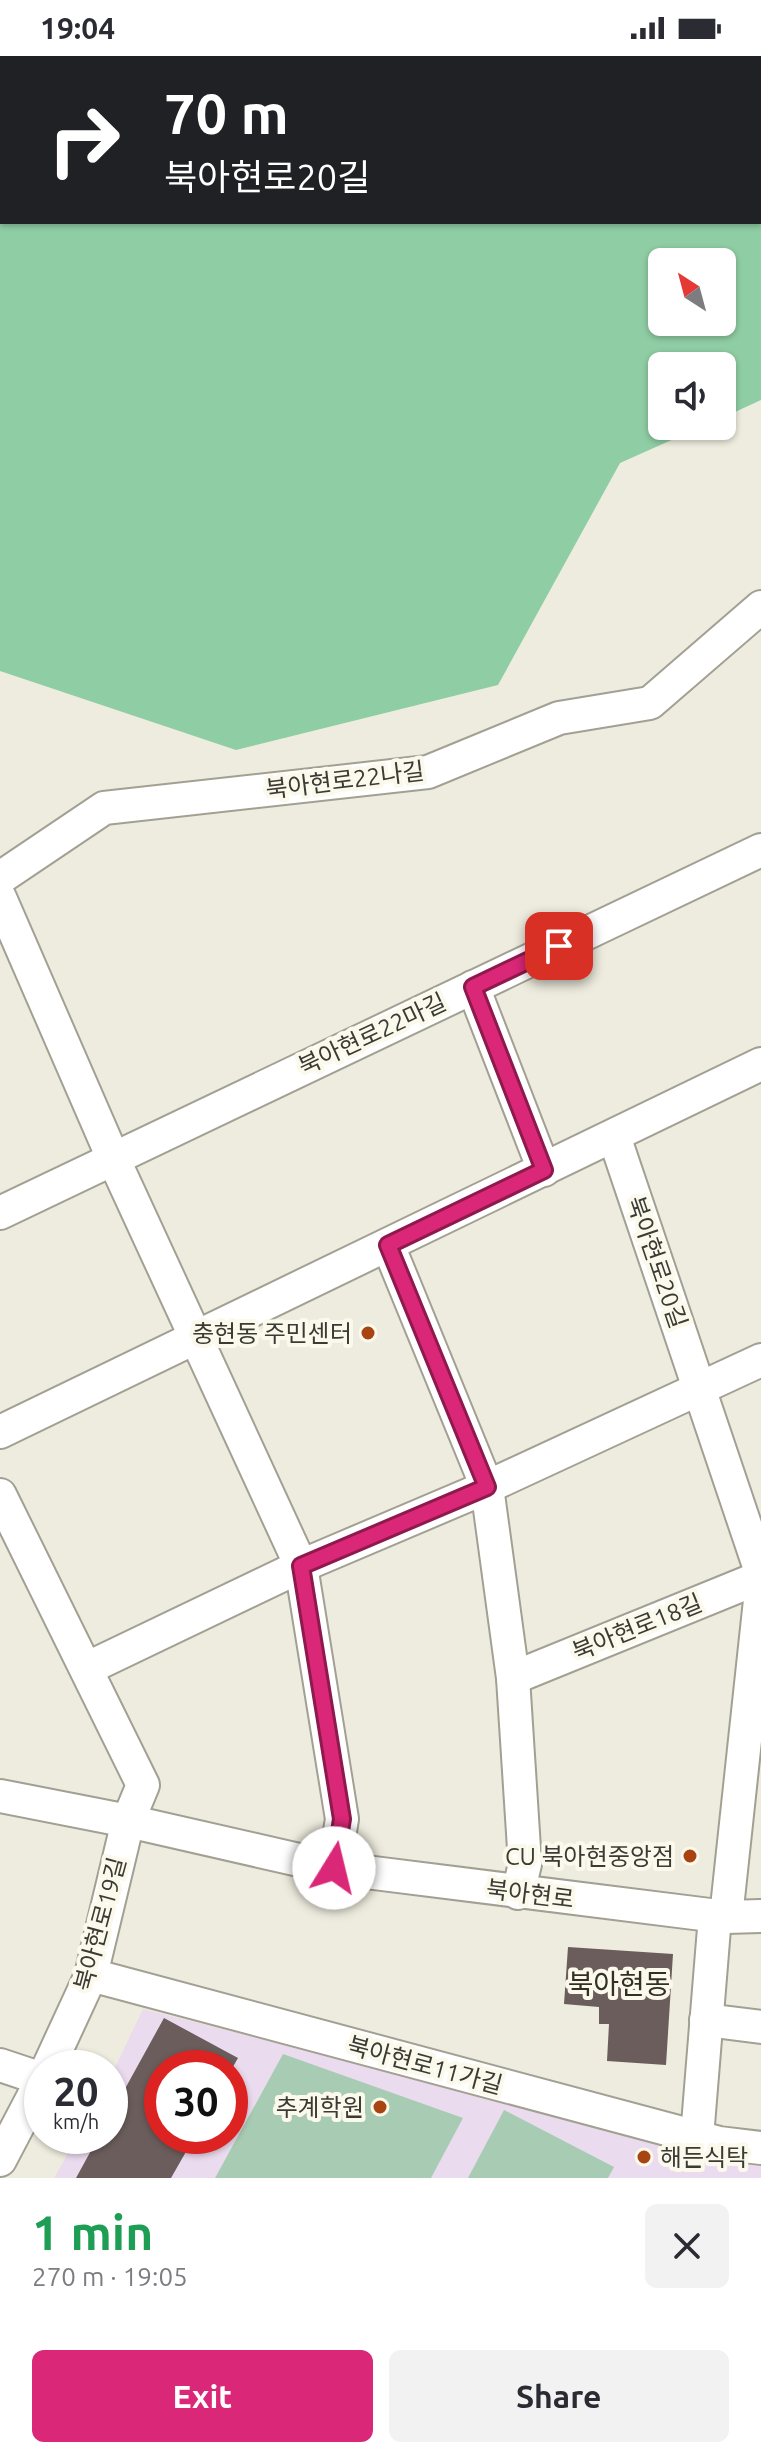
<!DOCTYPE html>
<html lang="en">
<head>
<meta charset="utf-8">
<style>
  body { margin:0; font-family:Ubuntu,"Noto Sans KR",sans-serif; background:#f2f2f3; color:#2b2b33; height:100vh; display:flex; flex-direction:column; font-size:30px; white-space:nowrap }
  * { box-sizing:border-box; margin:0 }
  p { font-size:26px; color:#7c7c81 }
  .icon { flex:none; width:44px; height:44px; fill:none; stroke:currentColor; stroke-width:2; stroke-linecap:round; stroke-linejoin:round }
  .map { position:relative; height:2122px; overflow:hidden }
  .sheet { display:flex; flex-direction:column; background:#fff; flex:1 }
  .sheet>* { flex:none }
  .hud { position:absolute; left:0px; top:0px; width:762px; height:168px; box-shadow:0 2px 6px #0004; background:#202124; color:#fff; overflow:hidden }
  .needle { width:52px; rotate:324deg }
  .tools { position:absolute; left:648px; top:192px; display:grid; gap:16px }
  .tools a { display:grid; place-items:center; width:88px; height:88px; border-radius:12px; background:#fff; box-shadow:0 2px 6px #0004; font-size:40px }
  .speed { position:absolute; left:24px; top:1994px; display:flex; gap:16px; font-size:40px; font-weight:700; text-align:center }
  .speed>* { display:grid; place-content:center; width:104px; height:104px; border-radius:50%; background:#fff; box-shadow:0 2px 6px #0004; line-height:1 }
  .speed small { font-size:20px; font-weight:400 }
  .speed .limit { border:12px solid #d22; background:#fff; color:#111 }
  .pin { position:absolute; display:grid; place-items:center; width:68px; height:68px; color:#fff; margin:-34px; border-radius:16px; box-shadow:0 4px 12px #0006 }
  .me { position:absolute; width:88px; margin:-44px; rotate:9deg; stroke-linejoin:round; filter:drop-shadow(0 0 6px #0008) }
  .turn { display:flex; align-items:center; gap:28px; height:168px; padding:0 32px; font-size:36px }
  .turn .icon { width:104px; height:104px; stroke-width:2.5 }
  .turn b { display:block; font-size:56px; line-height:68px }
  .round { display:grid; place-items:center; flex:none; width:84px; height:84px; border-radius:12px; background:#f2f2f3 }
  .overview { display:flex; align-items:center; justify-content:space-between; height:136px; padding:0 32px }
  h1 { font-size:48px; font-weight:700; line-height:60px; color:#1e9e55 }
  .primary-button { display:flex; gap:16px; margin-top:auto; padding:16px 32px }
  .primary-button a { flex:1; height:92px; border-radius:12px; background:#db2777; color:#fff; font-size:32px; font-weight:700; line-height:92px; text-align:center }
  .primary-button a+a { background:#f2f2f3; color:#2b2b33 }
  .status { display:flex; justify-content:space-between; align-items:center; height:56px; padding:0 40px; background:#fff; direction:ltr }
  .status svg { height:22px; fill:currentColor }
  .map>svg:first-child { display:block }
  .education { fill:#ebdbee; fill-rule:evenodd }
  .green { fill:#a7ccb3 }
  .forest { fill:#8fcda4; fill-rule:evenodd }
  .building { fill:#6b5d5b }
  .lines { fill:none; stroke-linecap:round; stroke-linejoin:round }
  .minor-casing { stroke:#a2a093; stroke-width:36 }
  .path { stroke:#918f86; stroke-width:5; stroke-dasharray:2 6; stroke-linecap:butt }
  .minor { stroke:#fff; stroke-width:32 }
  .route-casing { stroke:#8e194d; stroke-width:20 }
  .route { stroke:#db2777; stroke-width:14 }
  .poi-dot { fill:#a84412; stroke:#fbf9eb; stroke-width:3 }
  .labels { text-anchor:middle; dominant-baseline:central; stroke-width:8; stroke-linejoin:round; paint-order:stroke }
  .street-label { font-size:24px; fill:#3b3a35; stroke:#fbf9eb }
  .poi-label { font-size:24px; fill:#3b3a35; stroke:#fbf9eb; text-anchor:end }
  .quarter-label { font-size:28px; fill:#323025; stroke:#fbf9eb }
</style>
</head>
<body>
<div class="status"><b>19:04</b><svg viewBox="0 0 49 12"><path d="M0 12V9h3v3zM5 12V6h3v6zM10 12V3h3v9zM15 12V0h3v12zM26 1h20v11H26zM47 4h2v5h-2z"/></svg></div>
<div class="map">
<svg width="761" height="2122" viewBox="0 0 761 2122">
  <rect width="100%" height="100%" fill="#eeecde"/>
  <path class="education" d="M143 1953 761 2109V2122H54L78 2080H110V2022ZM162 2012H230V2080H162Z"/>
  <g class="green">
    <path d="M283 1998 463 2062 431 2122H215Z"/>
    <path d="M504 2054 614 2111 608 2122H468Z"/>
  </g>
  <path class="forest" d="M0 0H761V344L722 362V310H662V370H703L620 407 498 629 236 694 0 615ZM2 2H760V166H2ZM662 206H722V266H662Z"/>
  <g class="building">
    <path d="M568 1891 673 1898 666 2009 607 2005 609 1968H599V1951L564 1948Z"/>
    <path d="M164 1962 238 2002 230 2016V2012H162V2080H195L171 2122H76L99 2080H110V2060Z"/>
  </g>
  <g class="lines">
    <g class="minor-casing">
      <g id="minor">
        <path d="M0 822 104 752 428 716 559 662 650 647 761 551"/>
        <path d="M0 842 113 1102 301 1510 342 1763 334 1812"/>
        <path d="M473 931 544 1114"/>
        <path d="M614 1080 761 1516"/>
        <path d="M0 1157 761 794"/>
        <path d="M388 1189 487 1431 513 1622 525 1808 518 1837"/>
        <path d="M0 1376 761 1008"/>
        <path d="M0 1439 143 1729 128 1765 91 1919 48 2012"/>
        <path d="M88 1612 301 1510 487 1431 761 1304"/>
        <path d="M513 1622 761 1521"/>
        <path d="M0 1740 128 1765 334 1812 726 1861 761 1860"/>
        <path d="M726 1861 761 1535"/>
        <path d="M91 1919 719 2087 761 2092"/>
        <path d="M706 1964 761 1971"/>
        <path d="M0 2009 42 2023"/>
        <path d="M697 2081 715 1860"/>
        <path d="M0 2104 42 2024"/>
      </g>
    </g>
    <g class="path">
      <path d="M265 2 274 0"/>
      <path d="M0 24H2"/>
      <path d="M0 34H2"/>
    </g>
    <use href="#minor" class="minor"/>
  </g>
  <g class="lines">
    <g class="route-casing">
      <path id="route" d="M334 1812 342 1763 301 1510 487 1431 388 1189 544 1114 473 931 559 890"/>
    </g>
    <use href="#route" class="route"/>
  </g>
  <g class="poi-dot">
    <circle cx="368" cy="1277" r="8"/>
    <circle cx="690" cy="1800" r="8"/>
    <circle cx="380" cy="2051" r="8"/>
    <circle cx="644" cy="2101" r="8"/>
  </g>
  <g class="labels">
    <g class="street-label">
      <text transform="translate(345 724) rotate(-7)">북아현로22나길</text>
      <text transform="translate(372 978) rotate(-25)">북아현로22마길</text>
      <text transform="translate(657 1206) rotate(71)">북아현로20길</text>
      <text transform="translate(637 1571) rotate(-22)">북아현로18길</text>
      <text transform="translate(530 1838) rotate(7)">북아현로</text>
      <text transform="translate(100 1868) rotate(-75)">북아현로19길</text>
      <text transform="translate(425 2009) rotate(15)">북아현로11가길</text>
    </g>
    <g class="poi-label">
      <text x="352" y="1277">충현동 주민센터</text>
      <text x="674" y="1800">CU 북아현중앙점</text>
      <text x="364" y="2051">추계학원</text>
      <text x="660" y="2101" text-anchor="start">해든식탁</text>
    </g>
    <g class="quarter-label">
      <text x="619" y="1927">북아현동</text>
    </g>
  </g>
</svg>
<div class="tools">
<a><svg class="needle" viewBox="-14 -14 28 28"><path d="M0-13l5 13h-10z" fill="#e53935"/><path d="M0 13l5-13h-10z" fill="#7c7c81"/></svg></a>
<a><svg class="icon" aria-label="sound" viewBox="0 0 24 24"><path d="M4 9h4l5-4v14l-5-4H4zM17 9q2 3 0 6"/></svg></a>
</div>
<div class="speed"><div>20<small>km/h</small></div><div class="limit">30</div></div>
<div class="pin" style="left:559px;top:890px;background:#d93025"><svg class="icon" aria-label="arrive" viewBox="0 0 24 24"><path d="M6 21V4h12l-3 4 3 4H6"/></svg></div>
<svg class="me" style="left:334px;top:1812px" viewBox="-20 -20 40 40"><circle r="19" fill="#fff"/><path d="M0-13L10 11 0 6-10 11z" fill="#db2777"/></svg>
<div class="hud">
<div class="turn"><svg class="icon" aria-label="right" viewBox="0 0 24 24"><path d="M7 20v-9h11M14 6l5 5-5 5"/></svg><div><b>70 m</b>북아현로20길</div></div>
</div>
</div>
<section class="sheet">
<div class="overview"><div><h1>1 min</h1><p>270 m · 19:05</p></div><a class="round"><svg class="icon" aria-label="close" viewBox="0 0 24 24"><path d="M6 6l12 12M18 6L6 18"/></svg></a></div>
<div class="primary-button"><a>Exit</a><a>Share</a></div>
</section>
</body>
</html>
